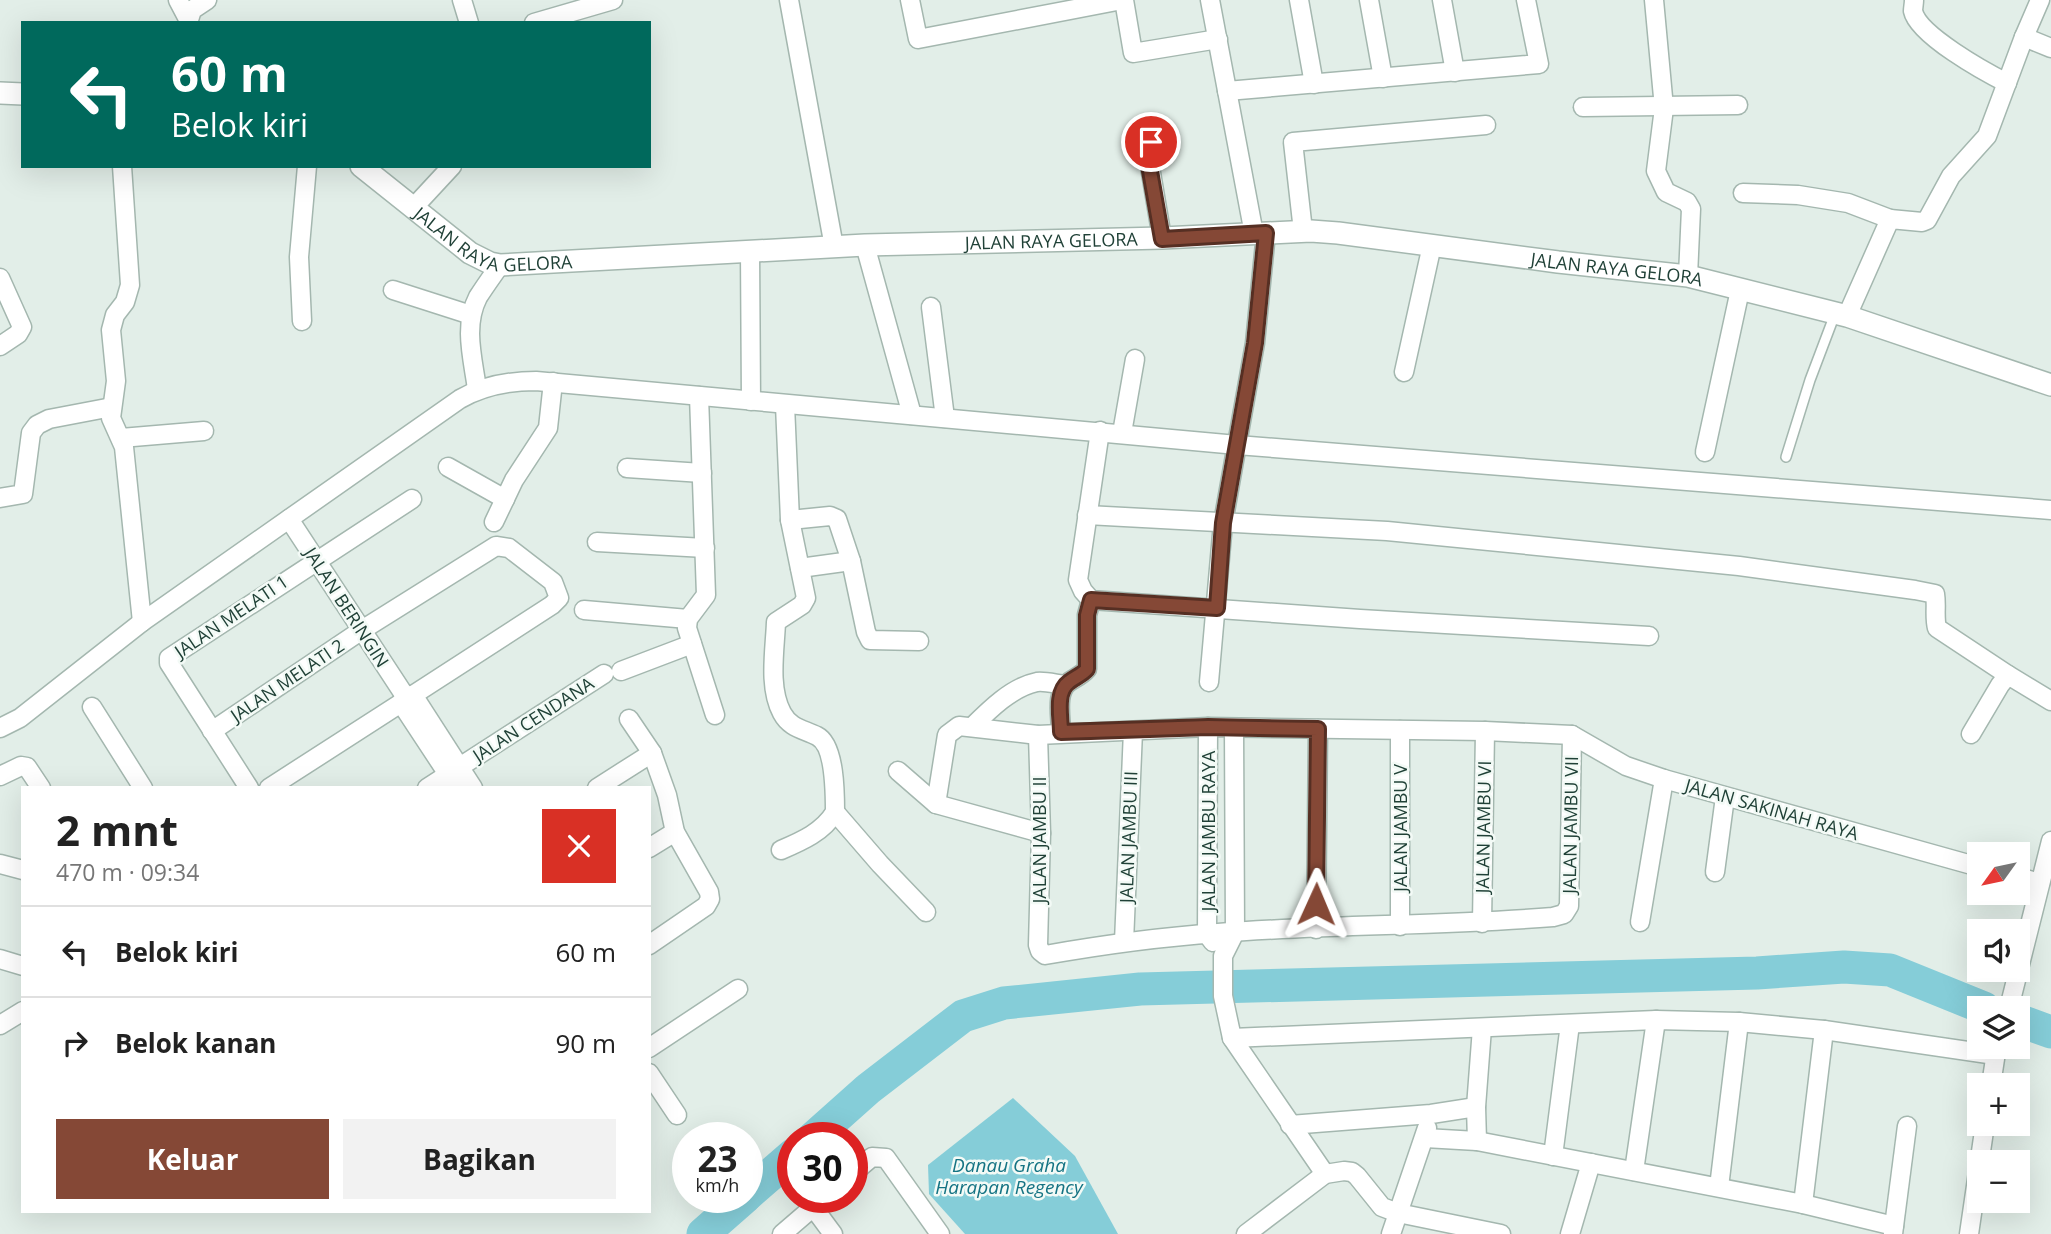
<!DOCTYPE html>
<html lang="id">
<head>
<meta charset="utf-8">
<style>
  body { margin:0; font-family:"Open Sans",sans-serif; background:#f2f2f2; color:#222; height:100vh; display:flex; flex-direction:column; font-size:26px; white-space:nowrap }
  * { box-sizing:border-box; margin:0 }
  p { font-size:23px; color:#767676 }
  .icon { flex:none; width:38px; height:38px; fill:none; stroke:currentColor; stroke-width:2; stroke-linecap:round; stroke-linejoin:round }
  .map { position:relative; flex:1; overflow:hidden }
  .drawer { position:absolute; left:21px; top:786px; width:630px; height:427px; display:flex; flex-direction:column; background:#fff; border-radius:0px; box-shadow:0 7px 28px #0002 }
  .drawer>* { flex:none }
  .hud { position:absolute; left:21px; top:21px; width:630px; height:147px; border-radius:0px; box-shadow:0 7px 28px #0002; background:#00695c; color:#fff; overflow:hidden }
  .needle { width:46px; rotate:237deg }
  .controls { position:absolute; left:1967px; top:842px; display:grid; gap:14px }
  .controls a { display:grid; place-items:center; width:63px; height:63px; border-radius:0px; background:#fff; box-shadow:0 7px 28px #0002; font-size:35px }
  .speed { position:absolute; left:672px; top:1122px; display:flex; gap:14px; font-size:35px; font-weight:700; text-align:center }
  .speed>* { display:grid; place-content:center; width:91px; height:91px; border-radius:50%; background:#fff; box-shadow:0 7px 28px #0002; line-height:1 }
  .speed small { font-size:18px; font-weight:400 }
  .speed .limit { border:10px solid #d22; background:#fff; color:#111 }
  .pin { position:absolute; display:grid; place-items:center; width:60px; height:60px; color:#fff; margin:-30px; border:4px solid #fff; border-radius:50%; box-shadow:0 2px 7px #0007 }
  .me { position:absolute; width:77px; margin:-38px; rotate:1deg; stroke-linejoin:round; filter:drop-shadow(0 0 5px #0008) }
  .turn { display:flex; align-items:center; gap:24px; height:147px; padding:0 35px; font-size:32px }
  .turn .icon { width:91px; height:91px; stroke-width:2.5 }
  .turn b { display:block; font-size:49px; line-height:60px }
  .round { display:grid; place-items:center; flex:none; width:74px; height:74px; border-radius:0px; background:#f2f2f2 }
  .overview { display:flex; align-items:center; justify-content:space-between; height:119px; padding:0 35px }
  h1 { font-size:42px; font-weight:700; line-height:52px }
  .button { display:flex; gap:14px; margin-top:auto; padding:14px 35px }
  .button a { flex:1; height:80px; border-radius:0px; background:#854836; color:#fff; font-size:28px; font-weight:700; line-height:80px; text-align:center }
  .button a+a { background:#f2f2f2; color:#222 }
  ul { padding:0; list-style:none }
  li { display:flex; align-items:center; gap:21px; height:91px; padding:0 35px; border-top:2px solid #e0e0e0 }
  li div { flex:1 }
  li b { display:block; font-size:26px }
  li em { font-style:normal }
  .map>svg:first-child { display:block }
  .water { fill:#85cdd8 }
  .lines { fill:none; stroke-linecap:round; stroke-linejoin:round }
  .river { stroke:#85cdd8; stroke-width:33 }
  .service-casing { stroke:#a4b7af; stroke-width:12 }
  .minor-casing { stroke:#a4b7af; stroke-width:21 }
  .tertiary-casing { stroke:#a4b7af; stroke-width:24 }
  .service { stroke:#fff; stroke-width:9 }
  .minor { stroke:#fff; stroke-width:18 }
  .tertiary { stroke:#fff; stroke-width:21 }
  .route-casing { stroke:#562f23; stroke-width:18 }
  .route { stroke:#854836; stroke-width:12 }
  .labels { text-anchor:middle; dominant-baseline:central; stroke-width:5; stroke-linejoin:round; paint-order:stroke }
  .street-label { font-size:18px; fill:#204137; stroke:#f3faf6 }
  .water-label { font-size:19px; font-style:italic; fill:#147383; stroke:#f3faf6 }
</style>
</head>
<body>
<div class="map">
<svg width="2051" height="1234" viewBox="0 0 2051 1234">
  <rect width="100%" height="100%" fill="#e2eee8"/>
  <path class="water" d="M1013 1098 1075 1156 1118 1234H965L929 1194 928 1165Z"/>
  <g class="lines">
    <g class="river">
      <path d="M2018 1020 2051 1032"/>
      <path d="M813 1138 868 1089 963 1016 1004 1003 1140 989 1757 973 1844 967 1890 970 1984 1008"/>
      <path d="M747 1195 793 1155"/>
      <path d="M703 1234 745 1197"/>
    </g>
    <g class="service-casing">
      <path id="service" d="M1786 457 1810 380 1835 314"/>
    </g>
    <g class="minor-casing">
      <g id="minor">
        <path d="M178 0 188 19"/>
        <path d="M462 0 469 23"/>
        <path d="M789 0 834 247"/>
        <path d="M910 0 918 39 1122 0"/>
        <path d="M1124 0 1133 53 1218 39"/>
        <path d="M1210 0 1254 234"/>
        <path d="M1299 0 1314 84"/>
        <path d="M1369 0 1383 78"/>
        <path d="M1442 0 1455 72"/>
        <path d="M1654 0 1664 108 1656 171 1666 192 1687 202 1691 209 1688 276"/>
        <path d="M1914 0C1914 4 1913 8 1913 11 1918 35 1985 72 2007 83"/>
        <path d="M188 23 192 10 207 0"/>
        <path d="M534 23 613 0"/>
        <path d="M2024 37 2051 48"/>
        <path d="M1227 91 1539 64 1526 0"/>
        <path d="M1583 107 1738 105"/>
        <path d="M122 166 130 285 125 302 115 315 111 330 116 381 111 418 124 447 142 622"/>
        <path d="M1743 193 1798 195 1848 203 1890 219"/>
        <path d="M414 207 452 166"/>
        <path d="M1303 231 1293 142 1486 125"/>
        <path d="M1162 238 1147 149 1151 142 1168 140"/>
        <path d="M865 245 912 415"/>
        <path d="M750 251 751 401"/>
        <path d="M0 278 22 327 18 334 0 346"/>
        <path d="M393 290 471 315"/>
        <path d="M931 307 945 418"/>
        <path d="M1847 316 1890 219 1922 222 1927 220 1951 176 1987 136 2024 37 2040 0"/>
        <path d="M302 321 299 257 307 166"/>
        <path d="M1404 372 1432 245"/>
        <path d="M477 389C473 359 463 326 478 297 485 286 493 275 500 265"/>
        <path d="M699 396 706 595 688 619 687 628 715 715"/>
        <path d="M1100 431 1078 580 1083 591 1091 600 1360 619 1649 636"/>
        <path d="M1122 433 1135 359"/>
        <path d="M121 438 204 431"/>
        <path d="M1705 452 1740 290"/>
        <path d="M448 467 505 499"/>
        <path d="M627 468 702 473"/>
        <path d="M0 498 23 494 31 433 37 425 49 419 112 407"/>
        <path d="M1087 515 1387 531 1739 566 1915 590 1935 594C1937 606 1934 616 1937 628L2008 675"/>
        <path d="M289 519 405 696"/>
        <path d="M790 520 830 516 837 519 851 561 866 632 870 640 919 641"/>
        <path d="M494 522 514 480 548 428 553 382"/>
        <path d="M597 542 705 548"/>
        <path d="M800 568 851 561"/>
        <path d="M584 610 688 619"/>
        <path d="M621 671 692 644"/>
        <path d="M1209 682 1223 523 1255 343 1266 233"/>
        <path d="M413 695 473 788"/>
        <path d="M401 703 457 788"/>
        <path d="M92 707 143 788"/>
        <path d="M629 719 652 753 667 795 675 832 709 892 710 899 706 906 649 945"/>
        <path d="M972 727C989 710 1012 687 1037 682 1045 681 1056 684 1065 685"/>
        <path d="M1208 727 1207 934 1213 942"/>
        <path d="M0 728 20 718 142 622 460 399C483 386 509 381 536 381L1237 445 2051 510"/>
        <path d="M1234 728 1235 932 1223 956V996L1232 1038 1325 1174"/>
        <path d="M212 731 362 630 496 546 509 548 553 582 559 598 552 605 413 695 405 696 401 703 269 788"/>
        <path d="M1061 732C1061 717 1055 692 1069 682 1075 678 1082 675 1087 669V615L1091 600"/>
        <path d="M1971 734 2000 685 2008 675 2051 701"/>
        <path d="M1038 735 1041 833 1038 945 1040 951 1045 955C1102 945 1160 937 1218 933 1330 924 1441 926 1553 917L1564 914 1569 906 1572 735"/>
        <path d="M898 771 936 804 1041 833"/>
        <path d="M0 776 21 766 27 767 41 788"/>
        <path d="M249 788 169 663V658L412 499"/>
        <path d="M427 788 604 674"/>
        <path d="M597 788 652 753"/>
        <path d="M936 804 947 735 959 726 1038 735 1208 727 1485 731 1572 735 1626 766 1664 779 1979 867"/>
        <path d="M835 812 880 864 926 912"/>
        <path d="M649 848 675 832"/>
        <path d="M781 850C802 841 823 832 835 812 835 794 835 745 817 736 803 729 790 728 782 713 768 687 775 650 776 622L802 605 806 598 790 520 785 405"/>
        <path d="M0 864 23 870"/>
        <path d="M1715 872 1725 797"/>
        <path d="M2018 877 2040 883"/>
        <path d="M1640 922 1664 779"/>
        <path d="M1482 923 1485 731"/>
        <path d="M1400 926V730"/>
        <path d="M1316 929 1318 729"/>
        <path d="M1124 942 1133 731"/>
        <path d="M0 959 23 966"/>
        <path d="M2009 1008 2051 841"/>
        <path d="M0 1025 23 1011"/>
        <path d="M1232 1038 1656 1020 1739 1022 1824 1030 1995 1055"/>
        <path d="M649 1048 738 989"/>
        <path d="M649 1073 677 1115"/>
        <path d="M1991 1085 1997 1046"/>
        <path d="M1290 1125 1431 1114 1476 1107"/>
        <path d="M1425 1138 1477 1141 1803 1204 1894 1226"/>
        <path d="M1477 1141 1476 1107 1482 1028"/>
        <path d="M1553 1156 1570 1024"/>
        <path d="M1634 1171 1656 1020"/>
        <path d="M852 1174 872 1157 886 1158 940 1234"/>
        <path d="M1719 1187 1739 1022"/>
        <path d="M1803 1204 1824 1030"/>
        <path d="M813 1207 833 1234"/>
        <path d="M782 1234 825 1197"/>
        <path d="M1246 1234 1325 1174 1344 1171 1352 1172 1357 1176 1382 1207 1398 1213 1501 1234"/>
        <path d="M1391 1234 1427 1128"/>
        <path d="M1570 1234 1591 1163"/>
        <path d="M1893 1234 1907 1126"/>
        <path d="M1969 1234 1985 1124"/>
      </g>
    </g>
    <g class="tertiary-casing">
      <g id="tertiary">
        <path d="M0 93 23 94"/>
        <path id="s1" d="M361 166 470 253 490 263 500 265 865 245 1162 238 1311 231 1338 233 1558 262 1688 276 1847 316 2051 385"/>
      </g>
    </g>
    <use href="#service" class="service"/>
    <use href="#minor" class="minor"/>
    <use href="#tertiary" class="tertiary"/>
  </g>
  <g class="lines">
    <g class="route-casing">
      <path id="route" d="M1151 142 1148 145 1147 154 1162 239 1266 233 1255 343 1223 523 1217 608 1091 600 1087 615V669C1082 675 1075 677 1069 682 1055 692 1061 717 1061 732L1208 727 1318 729 1316 904"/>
    </g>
    <use href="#route" class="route"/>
  </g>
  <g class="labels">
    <g class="street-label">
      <text stroke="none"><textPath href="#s1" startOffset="158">JALAN RAYA GELORA</textPath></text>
      <text stroke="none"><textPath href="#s1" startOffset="724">JALAN RAYA GELORA</textPath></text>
      <text stroke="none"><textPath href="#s1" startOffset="1292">JALAN RAYA GELORA</textPath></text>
      <text transform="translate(347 607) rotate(57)">JALAN BERINGIN</text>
      <text transform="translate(231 616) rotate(-34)">JALAN MELATI 1</text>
      <text transform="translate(287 680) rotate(-34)">JALAN MELATI 2</text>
      <text transform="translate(533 719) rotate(-33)">JALAN CENDANA</text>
      <text transform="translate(1772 809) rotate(16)">JALAN SAKINAH RAYA</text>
      <text transform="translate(1570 825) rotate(-89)">JALAN JAMBU VII</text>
      <text transform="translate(1483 827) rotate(-89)">JALAN JAMBU VI</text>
      <text transform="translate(1400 828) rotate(-90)">JALAN JAMBU V</text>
      <text transform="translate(1208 831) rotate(-90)">JALAN JAMBU RAYA</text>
      <text transform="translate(1128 837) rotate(-88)">JALAN JAMBU III</text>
      <text transform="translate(1039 840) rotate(-90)">JALAN JAMBU II</text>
    </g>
    <g class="water-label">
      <text x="1009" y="1165">Danau Graha<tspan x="1009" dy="22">Harapan Regency</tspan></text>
    </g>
  </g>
</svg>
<div class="controls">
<a><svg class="needle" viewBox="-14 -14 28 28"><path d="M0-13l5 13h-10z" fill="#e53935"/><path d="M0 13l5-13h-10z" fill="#767676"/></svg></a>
<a><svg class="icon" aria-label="sound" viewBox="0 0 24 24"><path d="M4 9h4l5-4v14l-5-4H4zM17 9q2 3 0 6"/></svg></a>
<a><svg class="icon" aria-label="layers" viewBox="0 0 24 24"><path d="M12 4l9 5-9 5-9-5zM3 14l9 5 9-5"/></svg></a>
<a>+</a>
<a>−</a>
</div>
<div class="speed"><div>23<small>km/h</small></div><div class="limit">30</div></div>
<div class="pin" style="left:1151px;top:142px;background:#d93025"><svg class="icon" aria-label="arrive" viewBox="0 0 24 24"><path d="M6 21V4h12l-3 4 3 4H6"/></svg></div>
<svg class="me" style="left:1316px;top:904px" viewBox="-20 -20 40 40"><path d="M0-17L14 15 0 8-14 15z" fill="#854836" stroke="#fff" stroke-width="4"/></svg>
<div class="hud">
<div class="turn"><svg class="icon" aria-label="left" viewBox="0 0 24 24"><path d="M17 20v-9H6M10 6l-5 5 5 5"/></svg><div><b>60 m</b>Belok kiri</div></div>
</div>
<section class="drawer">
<div class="overview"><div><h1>2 mnt</h1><p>470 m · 09:34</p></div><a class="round" style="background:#d93025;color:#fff"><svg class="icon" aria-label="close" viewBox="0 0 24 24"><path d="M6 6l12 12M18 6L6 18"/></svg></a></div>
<ul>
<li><svg class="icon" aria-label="left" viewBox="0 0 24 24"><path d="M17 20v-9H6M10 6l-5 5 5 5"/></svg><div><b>Belok kiri</b></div><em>60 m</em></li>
<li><svg class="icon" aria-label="right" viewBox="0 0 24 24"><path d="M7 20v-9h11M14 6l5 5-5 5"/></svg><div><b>Belok kanan</b></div><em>90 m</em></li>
</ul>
<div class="button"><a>Keluar</a><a>Bagikan</a></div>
</section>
</div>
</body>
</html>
